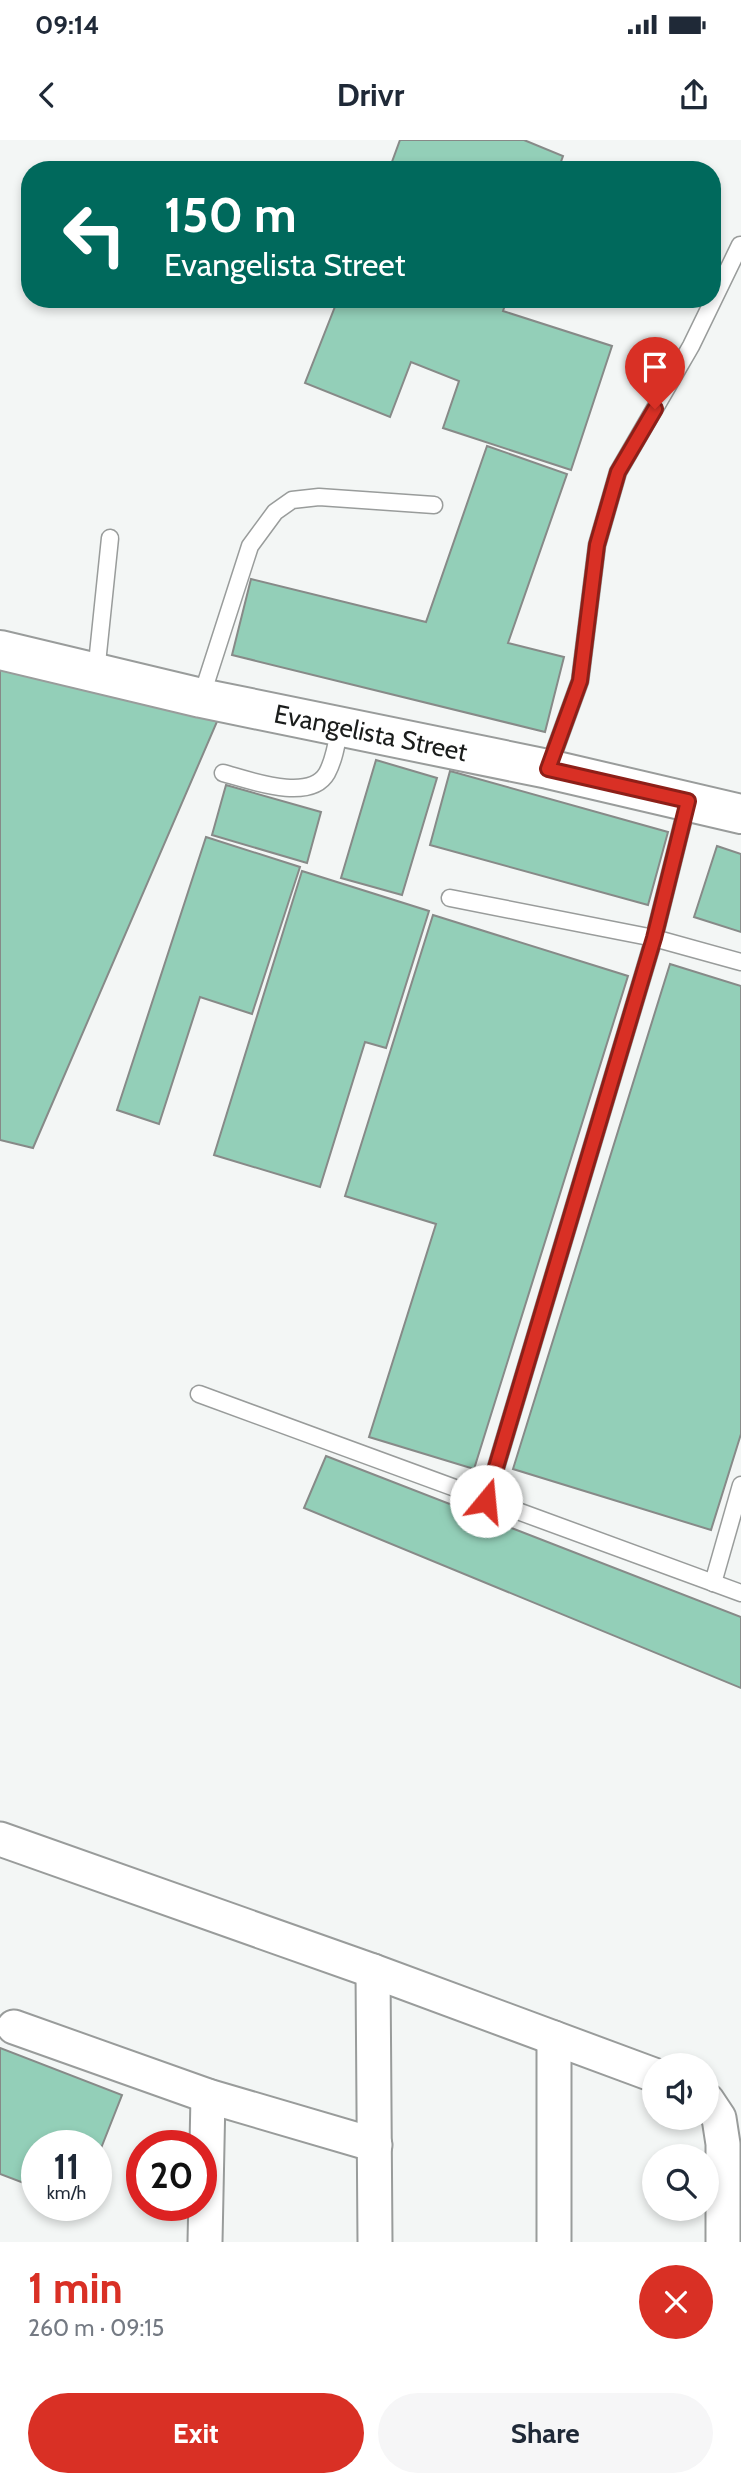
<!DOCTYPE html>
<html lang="en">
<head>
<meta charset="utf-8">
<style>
  body { margin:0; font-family:Cabin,sans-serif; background:#f6f6f7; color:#1f2937; height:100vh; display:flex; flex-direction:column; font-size:26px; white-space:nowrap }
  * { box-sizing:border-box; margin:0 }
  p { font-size:23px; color:#747a83 }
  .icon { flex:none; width:38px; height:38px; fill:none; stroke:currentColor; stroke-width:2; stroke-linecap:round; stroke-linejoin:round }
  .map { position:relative; height:2102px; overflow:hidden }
  .panel { display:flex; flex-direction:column; background:#fff; flex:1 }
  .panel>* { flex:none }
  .top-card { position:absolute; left:21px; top:21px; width:700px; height:147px; border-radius:28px; box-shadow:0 4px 10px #0003; background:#00695c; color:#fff; overflow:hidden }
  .tools { position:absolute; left:642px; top:1913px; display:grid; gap:14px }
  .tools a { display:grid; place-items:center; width:77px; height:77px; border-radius:50%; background:#fff; box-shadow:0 4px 10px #0003; font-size:35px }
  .speed { position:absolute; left:21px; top:1990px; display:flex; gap:14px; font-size:35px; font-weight:700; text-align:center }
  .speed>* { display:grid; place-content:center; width:91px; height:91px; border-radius:50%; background:#fff; box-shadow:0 4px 10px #0003; line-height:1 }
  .speed small { font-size:18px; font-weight:400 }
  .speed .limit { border:10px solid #d22; background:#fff; color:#111 }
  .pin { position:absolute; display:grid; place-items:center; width:60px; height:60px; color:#fff; margin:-72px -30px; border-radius:50% 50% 50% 0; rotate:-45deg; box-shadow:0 0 7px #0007 }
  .pin .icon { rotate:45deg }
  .me { position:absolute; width:77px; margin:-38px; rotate:17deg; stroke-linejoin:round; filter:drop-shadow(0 0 5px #0008) }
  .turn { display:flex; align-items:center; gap:24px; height:147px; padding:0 28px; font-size:32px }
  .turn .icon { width:91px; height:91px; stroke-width:2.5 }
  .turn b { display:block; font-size:49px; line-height:60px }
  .round { display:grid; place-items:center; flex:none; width:74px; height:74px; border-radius:37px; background:#f6f6f7 }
  .overview { display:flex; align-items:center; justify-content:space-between; height:119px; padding:0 28px }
  h1 { font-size:42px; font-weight:800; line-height:52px; color:#d93025 }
  .action { display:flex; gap:14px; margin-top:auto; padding:14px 28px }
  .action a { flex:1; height:80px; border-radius:42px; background:#d93025; color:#fff; font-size:28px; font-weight:800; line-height:80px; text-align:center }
  .action a+a { background:#f6f6f7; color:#1f2937 }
  .status { display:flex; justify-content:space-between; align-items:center; height:49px; padding:0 35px; background:#fff; direction:ltr }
  .status svg { height:19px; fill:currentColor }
  header { display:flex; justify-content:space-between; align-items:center; height:91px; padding:0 28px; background:#fff; font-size:32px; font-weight:800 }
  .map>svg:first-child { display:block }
  .building { fill:#93cfb8; stroke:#878a88; stroke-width:2 }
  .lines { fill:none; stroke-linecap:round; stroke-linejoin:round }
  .service-casing { stroke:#999c9b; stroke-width:19 }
  .minor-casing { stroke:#999c9b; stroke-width:37 }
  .secondary-casing { stroke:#999c9b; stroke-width:42 }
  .service { stroke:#fff; stroke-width:16 }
  .minor { stroke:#fff; stroke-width:33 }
  .secondary { stroke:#fff; stroke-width:38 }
  .route-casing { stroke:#8d1f18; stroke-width:18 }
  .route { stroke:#d93025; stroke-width:12 }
  .labels { text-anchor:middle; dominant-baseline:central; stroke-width:5; stroke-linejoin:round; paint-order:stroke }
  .street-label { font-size:26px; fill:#1b1d1c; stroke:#fff }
</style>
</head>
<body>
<div class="status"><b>09:14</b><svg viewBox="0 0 49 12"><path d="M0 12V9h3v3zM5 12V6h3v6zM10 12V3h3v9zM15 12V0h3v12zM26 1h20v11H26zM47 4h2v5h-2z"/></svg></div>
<header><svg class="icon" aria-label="back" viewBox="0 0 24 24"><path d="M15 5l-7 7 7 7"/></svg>Drivr<svg class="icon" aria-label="share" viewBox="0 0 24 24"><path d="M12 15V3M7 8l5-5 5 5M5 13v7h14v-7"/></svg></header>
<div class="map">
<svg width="741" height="2102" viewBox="0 0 741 2102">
  <rect width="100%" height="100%" fill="#f3f6f5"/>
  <g class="building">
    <path d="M400 0H524L563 16 558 30H389Z"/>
    <path d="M338 159H507L503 171 612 206 571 330 443 288 459 241 411 222 390 277 305 243Z"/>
    <path d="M487 306 567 334 508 503 564 517 545 592 232 515 251 439 426 482Z"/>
    <path d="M0 520 219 577 33 1008 0 1000Z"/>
    <path d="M376 620 437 638 402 755 341 738Z"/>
    <path d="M450 631 668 692 648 765 430 705Z"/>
    <path d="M226 645 321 672 307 723 212 695Z"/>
    <path d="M206 697 300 727 252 874 200 857 159 984 117 970Z"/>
    <path d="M717 706 741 714V792L694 777Z"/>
    <path d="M302 731 429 771 386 908 365 902 320 1047 214 1015Z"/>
    <path d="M433 775 628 836 474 1329 369 1297 436 1084 345 1056Z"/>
    <path d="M670 824 741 846V1294L711 1390 513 1329Z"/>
    <path d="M326 1316 741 1477V1548L304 1368Z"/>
    <path d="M0 1908 122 1955 96 2021V2006H37V2048L0 2034Z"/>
  </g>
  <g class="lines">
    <g class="service-casing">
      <g id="service">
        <path d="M96 533 110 398"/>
        <path d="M201 558 250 406 275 372 292 360 319 357 434 365"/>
        <path d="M548 629 580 541 597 405 618 332 691 206 740 105"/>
        <path d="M223 633C249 640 310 663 327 633 335 618 337 601 340 585"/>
        <path d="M688 661 654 798 741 822"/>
        <path d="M450 758 654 798 486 1361"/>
        <path d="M199 1254 741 1453"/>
        <path d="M713 1443 741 1345"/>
      </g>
    </g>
    <g class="minor-casing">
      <g id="minor">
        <path d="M0 1699 373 1831 654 1935"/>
        <path d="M373 1831 375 2102"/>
        <path d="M14 1887 208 1956 375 2005"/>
        <path d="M554 1898V2102"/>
        <path d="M707 1960 719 1978 723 2004V2102"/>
        <path d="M205 2102 208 1956"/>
      </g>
    </g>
    <g class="secondary-casing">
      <g id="secondary">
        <path id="s1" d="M0 510 201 558 548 629 741 674"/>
      </g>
    </g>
    <use href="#service" class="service"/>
    <use href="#minor" class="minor"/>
    <use href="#secondary" class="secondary"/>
  </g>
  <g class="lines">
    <g class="route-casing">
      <path id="route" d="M486 1361 654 798 688 661 548 629 580 541 597 405 618 332 655 269"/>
    </g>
    <use href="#route" class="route"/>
  </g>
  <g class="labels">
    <g class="street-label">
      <text stroke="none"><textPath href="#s1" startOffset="380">Evangelista Street</textPath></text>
    </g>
  </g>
</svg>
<div class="tools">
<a><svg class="icon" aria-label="sound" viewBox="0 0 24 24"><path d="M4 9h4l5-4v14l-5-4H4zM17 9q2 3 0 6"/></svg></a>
<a><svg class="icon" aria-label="search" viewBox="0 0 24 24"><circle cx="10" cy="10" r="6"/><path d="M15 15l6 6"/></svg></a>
</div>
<div class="speed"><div>11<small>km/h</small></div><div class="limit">20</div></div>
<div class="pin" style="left:655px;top:269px;background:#d93025"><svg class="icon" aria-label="arrive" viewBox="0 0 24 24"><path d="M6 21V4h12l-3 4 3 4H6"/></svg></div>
<svg class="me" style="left:486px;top:1361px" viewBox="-20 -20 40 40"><circle r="19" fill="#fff"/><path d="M0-13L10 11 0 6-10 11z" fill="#d93025"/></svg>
<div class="top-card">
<div class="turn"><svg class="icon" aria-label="left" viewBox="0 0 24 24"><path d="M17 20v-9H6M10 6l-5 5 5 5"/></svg><div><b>150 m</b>Evangelista Street</div></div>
</div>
</div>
<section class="panel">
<div class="overview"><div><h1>1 min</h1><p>260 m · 09:15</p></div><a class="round" style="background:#d93025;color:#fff"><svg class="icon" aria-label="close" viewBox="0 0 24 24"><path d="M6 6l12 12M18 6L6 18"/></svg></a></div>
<div class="action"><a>Exit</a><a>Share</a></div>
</section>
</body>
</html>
